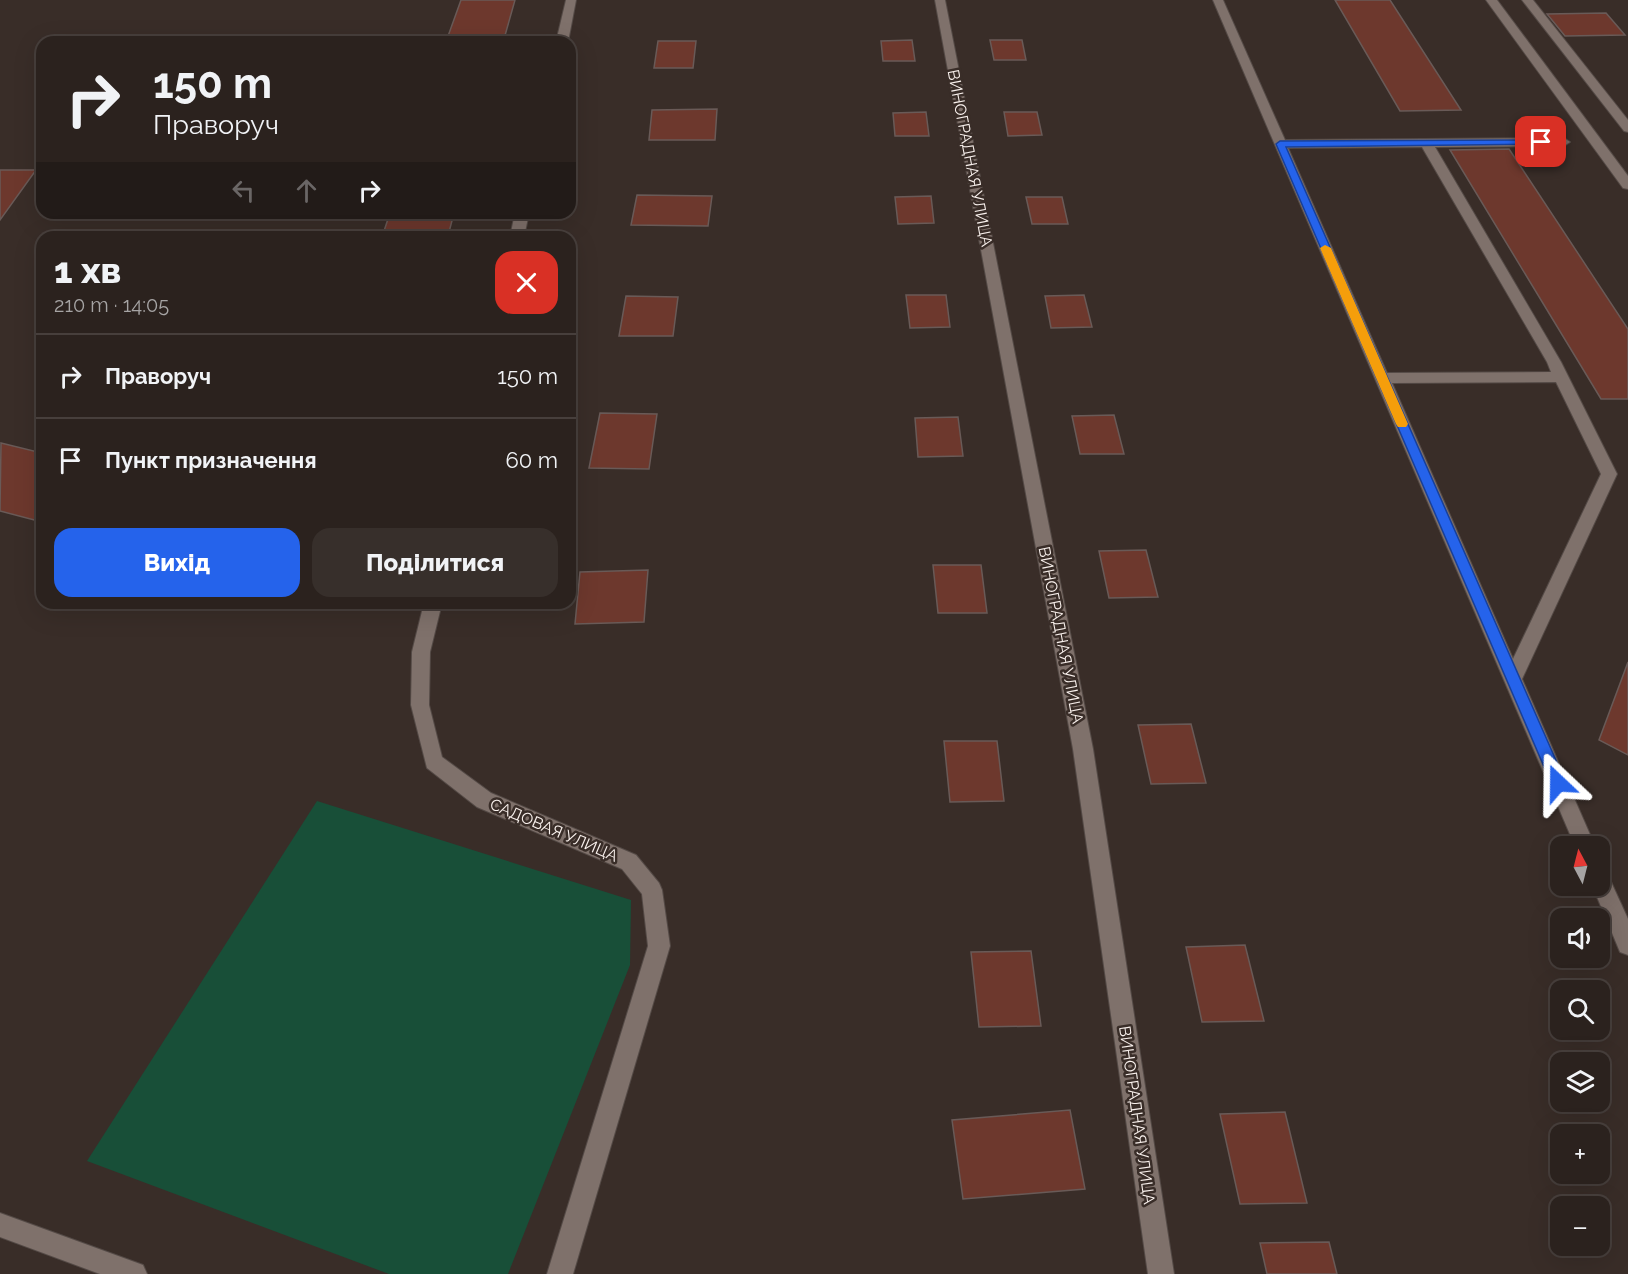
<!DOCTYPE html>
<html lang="uk">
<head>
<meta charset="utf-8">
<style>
  body { margin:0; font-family:Raleway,sans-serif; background:#372f2b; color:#f1f3f6; height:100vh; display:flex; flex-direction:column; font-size:22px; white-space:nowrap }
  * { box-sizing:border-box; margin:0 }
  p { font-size:20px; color:#a6a4a4 }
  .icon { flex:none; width:33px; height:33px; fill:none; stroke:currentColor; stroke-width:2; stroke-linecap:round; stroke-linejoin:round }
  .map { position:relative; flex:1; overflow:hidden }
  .drawer { position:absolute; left:36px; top:231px; width:540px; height:378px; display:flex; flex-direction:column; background:#2b221e; border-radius:18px; box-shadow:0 6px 24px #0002,0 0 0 2px #473f3c }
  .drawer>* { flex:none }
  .hud { position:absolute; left:36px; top:36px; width:540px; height:183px; border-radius:18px; box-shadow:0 6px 24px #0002,0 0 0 2px #473f3c; background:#2b221e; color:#f1f3f6; overflow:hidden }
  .needle { width:39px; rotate:353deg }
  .fabs { position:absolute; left:1550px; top:836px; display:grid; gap:12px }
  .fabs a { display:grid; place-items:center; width:60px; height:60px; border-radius:12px; background:#2b221e; box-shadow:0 6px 24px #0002,0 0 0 2px #473f3c; font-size:30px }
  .pin { position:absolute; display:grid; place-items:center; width:51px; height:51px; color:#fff; margin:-26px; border-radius:12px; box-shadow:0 3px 9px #0006 }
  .me { position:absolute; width:66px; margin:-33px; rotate:337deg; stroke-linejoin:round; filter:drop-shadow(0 0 4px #0008) }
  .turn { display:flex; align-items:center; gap:21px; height:126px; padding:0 18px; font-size:27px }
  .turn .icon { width:78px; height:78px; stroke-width:2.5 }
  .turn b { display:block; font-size:42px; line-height:51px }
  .lanes { display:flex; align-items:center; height:57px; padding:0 18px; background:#0003; justify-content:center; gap:30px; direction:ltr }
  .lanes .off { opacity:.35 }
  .round { display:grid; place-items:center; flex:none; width:63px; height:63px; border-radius:18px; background:#372f2b }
  .summary { display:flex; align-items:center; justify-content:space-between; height:102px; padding:0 18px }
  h1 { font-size:36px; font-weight:800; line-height:45px }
  .action { display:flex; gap:12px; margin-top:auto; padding:12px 18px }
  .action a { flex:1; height:69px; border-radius:18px; background:#2563eb; color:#fff; font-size:24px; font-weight:800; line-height:69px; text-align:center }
  .action a+a { background:#372f2b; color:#f1f3f6 }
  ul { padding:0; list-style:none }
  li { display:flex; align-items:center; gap:18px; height:84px; padding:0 18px; border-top:2px solid #473f3c }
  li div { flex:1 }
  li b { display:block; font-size:22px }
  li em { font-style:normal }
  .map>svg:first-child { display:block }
  .green { fill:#184f38 }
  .building { fill:#6d382d; stroke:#695a57; stroke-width:1.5 }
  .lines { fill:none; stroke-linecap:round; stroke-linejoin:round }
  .minor-casing { stroke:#544a46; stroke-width:2 }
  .minor { fill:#7f716b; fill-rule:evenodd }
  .route { fill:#2563eb; stroke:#184099; stroke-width:1.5 }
  .slow { fill:#f59e0b }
  .labels { text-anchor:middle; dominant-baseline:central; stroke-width:5; stroke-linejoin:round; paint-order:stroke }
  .street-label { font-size:16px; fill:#faf2ee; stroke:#392d28 }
</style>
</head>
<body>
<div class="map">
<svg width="1628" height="1274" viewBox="0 0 1628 1274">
  <rect width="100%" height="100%" fill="#392d28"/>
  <path class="green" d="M317 801 631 900 630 965 508 1274H389L87 1161Z"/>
  <g class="building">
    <path d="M461 0H515L504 39H447Z"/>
    <path d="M1335 0H1390L1461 110 1400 111Z"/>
    <path d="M1606 13 1625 35 1565 36 1547 14Z"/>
    <path d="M912 40 915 61H883L881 41Z"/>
    <path d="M990 40H1022L1026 60H994Z"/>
    <path d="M658 41H696L693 68H654Z"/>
    <path d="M717 109 715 140H649L652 110Z"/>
    <path d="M926 112 929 136H895L893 113Z"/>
    <path d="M1004 112H1037L1042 135 1008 136Z"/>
    <path d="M1509 149 1628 329V399H1601L1450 150Z"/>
    <path d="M0 170H36L0 220Z"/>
    <path d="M637 195 712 196 708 226 631 225Z"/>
    <path d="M931 196 934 223 898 224 895 197Z"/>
    <path d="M1026 197H1062L1068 224H1032Z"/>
    <path d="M390 213H454L448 236 382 237Z"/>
    <path d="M906 295H946L950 327 910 328Z"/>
    <path d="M1084 295 1092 327 1051 328 1045 296Z"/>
    <path d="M626 296 678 297 673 336H619Z"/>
    <path d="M600 413 657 414 649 469 589 468Z"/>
    <path d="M1114 415 1124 454H1080L1072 416Z"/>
    <path d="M958 417 963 456 918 457 915 418Z"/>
    <path d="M1 443 42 453V522L0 511Z"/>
    <path d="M1146 550 1158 597 1109 598 1099 551Z"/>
    <path d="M933 565H981L987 613H938Z"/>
    <path d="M648 570 644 622 575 624 580 572Z"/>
    <path d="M1628 662V755L1599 740Z"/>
    <path d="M1191 724 1206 783 1151 784 1138 725Z"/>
    <path d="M944 741H997L1004 801 950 802Z"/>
    <path d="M1245 945 1264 1021 1202 1022 1186 947Z"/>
    <path d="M1031 951 1041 1026 979 1027 971 952Z"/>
    <path d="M1070 1110 1085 1189 963 1199 952 1120Z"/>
    <path d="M1285 1112 1307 1203 1240 1204 1220 1114Z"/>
    <path d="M1329 1242 1337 1274H1267L1260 1243Z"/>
  </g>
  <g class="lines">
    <g class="minor-casing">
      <g id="minor">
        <path d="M566 0H576L568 42H556Z"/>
        <path d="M935 0H945L1093 749 1174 1274H1148L1073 749Z"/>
        <path d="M1213 0H1223L1285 140 1564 138 1570 142 1564 146 1435 147 1561 362 1617 474 1522 679 1595 846H1575ZM1422 147 1547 362 1551 372 1387 373 1288 148ZM1556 382 1601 474 1513 659 1392 383Z"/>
        <path d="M1486 0H1497L1628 176V189L1623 188Z"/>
        <path d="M1522 0H1533L1628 120V132L1624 131Z"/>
        <path d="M515 213H529L524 237H510Z"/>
        <path d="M424 603H442L430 652 429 705 442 757 491 793 636 855 659 883 662 890 670 946 573 1274H547L648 946 642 894 622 869 477 807 427 768 411 705 412 652Z"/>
        <path d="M1599 868 1606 871 1628 919V955L1620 952 1592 885H1599Z"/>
        <path d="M0 1213 143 1265 147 1274H100L0 1237Z"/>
      </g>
    </g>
    <use href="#minor" class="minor"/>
  </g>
  <path class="route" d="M1541 140 1546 142 1545 144 1286 147 1566 783 1563 788 1558 790 1553 788 1551 783 1276 144 1280 141Z"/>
  <path class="slow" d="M1325 245 1331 248 1408 424 1406 427H1398L1396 424 1320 248Z"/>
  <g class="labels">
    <g class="street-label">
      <text transform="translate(970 158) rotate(79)">ВИНОГРАДНАЯ УЛИЦА</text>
      <text transform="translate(1061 635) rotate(79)">ВИНОГРАДНАЯ УЛИЦА</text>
      <text transform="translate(554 830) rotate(23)">САДОВАЯ УЛИЦА</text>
      <text transform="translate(1137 1115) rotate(82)">ВИНОГРАДНАЯ УЛИЦА</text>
    </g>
  </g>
</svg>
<div class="fabs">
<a><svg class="needle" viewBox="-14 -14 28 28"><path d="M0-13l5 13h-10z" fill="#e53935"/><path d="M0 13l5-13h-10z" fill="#a6a4a4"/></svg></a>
<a><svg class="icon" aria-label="sound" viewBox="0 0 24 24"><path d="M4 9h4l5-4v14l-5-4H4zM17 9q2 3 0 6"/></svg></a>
<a><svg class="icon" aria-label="search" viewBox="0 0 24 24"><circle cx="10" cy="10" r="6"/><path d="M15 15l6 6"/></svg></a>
<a><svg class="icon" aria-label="layers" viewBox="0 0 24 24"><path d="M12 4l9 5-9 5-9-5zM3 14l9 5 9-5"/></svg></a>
<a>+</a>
<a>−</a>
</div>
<div class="pin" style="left:1541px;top:142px;background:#d93025"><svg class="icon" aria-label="arrive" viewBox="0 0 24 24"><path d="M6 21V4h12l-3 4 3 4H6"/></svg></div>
<svg class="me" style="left:1558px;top:783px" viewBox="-20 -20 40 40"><path d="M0-17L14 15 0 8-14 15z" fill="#2563eb" stroke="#fff" stroke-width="4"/></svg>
<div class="hud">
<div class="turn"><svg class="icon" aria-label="right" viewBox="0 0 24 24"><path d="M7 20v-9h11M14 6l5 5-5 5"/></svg><div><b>150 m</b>Праворуч</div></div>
<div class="lanes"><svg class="icon off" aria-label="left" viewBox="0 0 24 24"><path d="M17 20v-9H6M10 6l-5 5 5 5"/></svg><svg class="icon off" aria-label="ahead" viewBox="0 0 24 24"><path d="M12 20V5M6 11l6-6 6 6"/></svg><svg class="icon" aria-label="right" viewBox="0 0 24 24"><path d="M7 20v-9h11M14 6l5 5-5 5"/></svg></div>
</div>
<section class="drawer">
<div class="summary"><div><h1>1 хв</h1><p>210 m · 14:05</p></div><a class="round" style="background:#d93025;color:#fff"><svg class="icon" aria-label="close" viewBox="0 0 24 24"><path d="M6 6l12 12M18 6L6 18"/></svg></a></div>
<ul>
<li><svg class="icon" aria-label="right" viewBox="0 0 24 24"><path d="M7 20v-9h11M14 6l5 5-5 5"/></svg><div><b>Праворуч</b></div><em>150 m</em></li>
<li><svg class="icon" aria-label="arrive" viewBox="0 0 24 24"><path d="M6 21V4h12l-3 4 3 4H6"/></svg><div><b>Пункт призначення</b></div><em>60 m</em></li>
</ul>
<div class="action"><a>Вихід</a><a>Поділитися</a></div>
</section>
</div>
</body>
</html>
